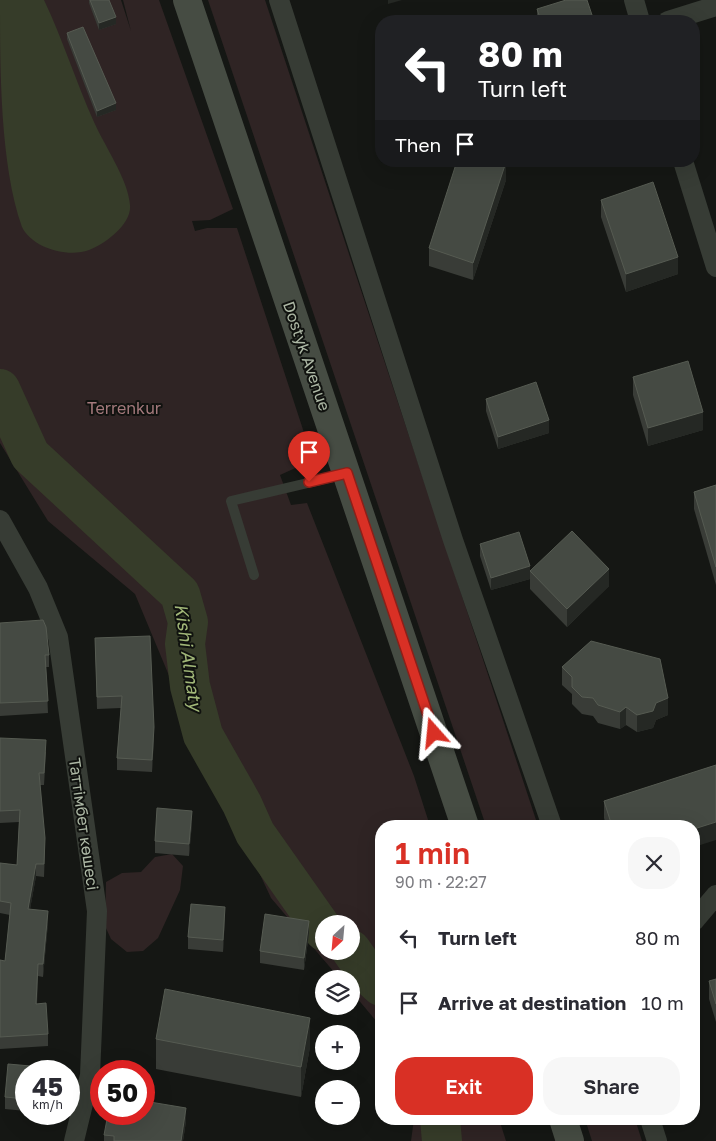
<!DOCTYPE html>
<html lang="en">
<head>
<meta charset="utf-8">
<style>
  body { margin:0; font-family:"Golos Text",sans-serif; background:#f7f7f7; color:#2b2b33; height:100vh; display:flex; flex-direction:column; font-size:19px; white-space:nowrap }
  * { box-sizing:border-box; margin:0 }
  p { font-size:16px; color:#7c7c81 }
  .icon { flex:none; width:28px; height:28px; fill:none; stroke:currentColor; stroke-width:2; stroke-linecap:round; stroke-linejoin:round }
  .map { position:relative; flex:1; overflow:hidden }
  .panel { position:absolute; left:375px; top:820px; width:325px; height:305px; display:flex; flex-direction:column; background:#fff; border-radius:20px; box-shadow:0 5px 20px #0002 }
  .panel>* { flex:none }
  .hud { position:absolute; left:375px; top:15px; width:325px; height:152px; border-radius:20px; box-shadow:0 5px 20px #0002; background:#202124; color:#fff; overflow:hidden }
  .needle { width:32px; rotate:206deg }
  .controls { position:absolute; left:315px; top:915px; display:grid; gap:10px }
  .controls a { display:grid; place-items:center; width:45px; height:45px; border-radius:50%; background:#fff; box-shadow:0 5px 20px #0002; font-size:25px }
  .speed { position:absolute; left:15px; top:1060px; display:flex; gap:10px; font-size:25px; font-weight:700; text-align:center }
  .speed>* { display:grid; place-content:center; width:65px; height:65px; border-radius:50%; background:#fff; box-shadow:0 5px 20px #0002; line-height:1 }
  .speed small { font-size:12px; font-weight:400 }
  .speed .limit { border:8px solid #d22; background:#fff; color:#111 }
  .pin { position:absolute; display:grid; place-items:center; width:42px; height:42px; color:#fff; margin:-51px -21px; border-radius:50% 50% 50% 0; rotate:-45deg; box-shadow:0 0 5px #0007 }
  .pin .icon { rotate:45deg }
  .me { position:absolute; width:55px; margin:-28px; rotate:342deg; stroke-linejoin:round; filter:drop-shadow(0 0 4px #0008) }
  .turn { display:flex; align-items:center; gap:18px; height:105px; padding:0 20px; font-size:22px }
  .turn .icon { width:65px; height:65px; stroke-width:2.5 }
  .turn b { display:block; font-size:35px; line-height:42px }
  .then { display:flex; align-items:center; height:48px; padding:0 20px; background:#0003; gap:10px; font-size:19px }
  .round { display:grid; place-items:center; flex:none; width:52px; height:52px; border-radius:20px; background:#f7f7f7 }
  .headline { display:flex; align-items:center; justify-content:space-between; height:85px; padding:0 20px }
  h1 { font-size:30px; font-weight:600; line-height:38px; color:#d93025 }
  .button { display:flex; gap:10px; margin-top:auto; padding:10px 20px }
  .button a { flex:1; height:58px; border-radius:20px; background:#d93025; color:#fff; font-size:20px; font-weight:600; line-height:58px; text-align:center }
  .button a+a { background:#f7f7f7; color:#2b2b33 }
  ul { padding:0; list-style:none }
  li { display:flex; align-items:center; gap:15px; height:65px; padding:0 20px }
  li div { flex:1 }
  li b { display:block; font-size:19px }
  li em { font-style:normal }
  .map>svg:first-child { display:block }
  .green { fill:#2f2424; fill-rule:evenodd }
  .water { fill:#363c29 }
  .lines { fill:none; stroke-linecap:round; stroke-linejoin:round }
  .river { stroke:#363c29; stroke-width:40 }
  .service { stroke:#373c35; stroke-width:10 }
  .minor { stroke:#373c35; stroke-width:20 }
  .secondary { stroke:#464c43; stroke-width:28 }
  .wall { fill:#393c37 }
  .shaded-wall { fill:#252824 }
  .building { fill:#454a43; stroke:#565b52 }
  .route-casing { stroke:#8d1f18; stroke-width:12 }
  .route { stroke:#d93025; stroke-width:9 }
  .labels { text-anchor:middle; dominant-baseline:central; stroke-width:4; stroke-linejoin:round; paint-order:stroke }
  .street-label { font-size:16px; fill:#adb8a5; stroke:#10120f }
  .park-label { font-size:16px; fill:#a57a7d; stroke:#10120f }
  .water-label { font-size:18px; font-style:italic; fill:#a1b778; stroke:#10120f }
</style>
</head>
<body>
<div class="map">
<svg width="716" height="1141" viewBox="0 0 716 1141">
  <rect width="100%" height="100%" fill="#151714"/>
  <g class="green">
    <path d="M0 0H121L131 31 123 0H159L233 209 210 220 192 221 195 231 207 228H237L313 460 280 475 291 505 307 503 414 776 430 826H381V1032L377 1022 351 991V979H340L271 898 180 702 135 594 48 521 0 443ZM324 924H351V951H324Z"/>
    <path d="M208 0H265L538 826H486Z"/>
    <path d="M172 854 183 866 180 890 158 938 143 951 127 952 111 939 105 926 106 882 122 873 141 872 155 857Z"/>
    <path d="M414 1119H499L506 1141H411Z"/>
    <path d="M585 1119H635L642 1141H592Z"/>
  </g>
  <path class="water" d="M0 0H44C63 40 76 82 94 122 105 147 128 179 130 205 132 224 105 244 89 250 68 258 32 248 22 227 0 165 0 69 0 0Z"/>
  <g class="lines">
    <g class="river">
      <path d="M0 389 30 455 180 594 188 622 185 644 190 686 203 735 242 804 255 833 324 931"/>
      <path d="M351 950 368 974 381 986"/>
      <path d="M440 1119 442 1141"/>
    </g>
    <path class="service" d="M254 575 231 501 346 474"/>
    <g class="minor">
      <path d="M279 0 453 540 552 826"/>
      <path d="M634 0 640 21"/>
      <path d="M668 21 716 6"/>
      <path d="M683 161 716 267"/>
      <path d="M0 520 38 588 58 637 97 911 90 1075 74 1141"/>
      <path d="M694 921 716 895"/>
      <path d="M650 1119 657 1141"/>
    </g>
    <g class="secondary">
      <path d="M187 0 465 826"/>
      <path d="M563 1119 570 1141"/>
    </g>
  </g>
  <g class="wall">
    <path d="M89 0H109L116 24 99 30 89 3Z"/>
    <path d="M537 9 594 21H537Z"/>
    <path d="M67 33 116 110 97 117 67 39Z"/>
    <path d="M381 56V82L379 74V57Z"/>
    <path d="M506 180 473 280 429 266V248Z"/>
    <path d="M601 200 678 274 626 292 601 217Z"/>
    <path d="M633 377 703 430 648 446 633 395Z"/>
    <path d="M486 399 549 433 498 449 486 411Z"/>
    <path d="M716 485V585L694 509V492Z"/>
    <path d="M480 544 530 579 491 590 480 556Z"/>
    <path d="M530 571 609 586 567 627 530 589Z"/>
    <path d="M0 623 49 655V667H46L48 713 0 716Z"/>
    <path d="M95 638 154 739 152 772 117 770V758L121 708 97 709Z"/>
    <path d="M562 667 668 715 656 720 653 728 637 732 626 725 620 729 598 723 593 716 582 714 572 704V694L562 685Z"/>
    <path d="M0 738 46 752 44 785H40L45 850 44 877 36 876 30 909 48 923 43 977 38 976 37 1004 48 1034V1046L0 1049V960L5 961 10 915 0 913V863L17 865 19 822 0 823Z"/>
    <path d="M604 801 694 826H606L604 818Z"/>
    <path d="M192 823 189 856 155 853V841Z"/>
    <path d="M225 919 223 952 188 949V937Z"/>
    <path d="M309 933 304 970 260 963V951Z"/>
    <path d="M716 979V1022L709 999V981Z"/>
    <path d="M156 1039 310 1047 301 1097 156 1069Z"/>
    <path d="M26 1071V1111L5 1109V1097Z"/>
    <path d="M186 1121 183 1141H104V1135Z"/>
  </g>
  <g class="shaded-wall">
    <path d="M388 0H402L388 4Z"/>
    <path d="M116 17V24L99 30V23Z"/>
    <path d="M116 103V110L97 117V111Z"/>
    <path d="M506 162V180L473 280V263Z"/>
    <path d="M678 257V274L626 292V274Z"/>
    <path d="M703 412V430L648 446V428Z"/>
    <path d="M549 420V433L498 449V437Z"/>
    <path d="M530 566V579L491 590V578Z"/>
    <path d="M609 569V586L567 627V609Z"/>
    <path d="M668 698V715L656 720 653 728 637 732V715L656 703Z"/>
    <path d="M626 707V725L620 729V712Z"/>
    <path d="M154 727V739L152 772V760Z"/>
    <path d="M192 811V823L189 856V844Z"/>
    <path d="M716 822V840L694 847V829Z"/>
    <path d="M36 864V876L28 921V909Z"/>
    <path d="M225 907V919L223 952V940Z"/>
    <path d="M48 911V923L43 977V964Z"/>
    <path d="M309 921V933L304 970V958Z"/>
    <path d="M38 964V976L36 1016V1004Z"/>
    <path d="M310 1018V1047L301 1097V1067Z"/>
    <path d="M186 1108V1121L183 1141H181Z"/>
  </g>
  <g class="building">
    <path d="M90 0H109L116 17 99 23Z"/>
    <path d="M566 0H587L594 21H541L537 9Z"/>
    <path d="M83 27 116 103 97 111 67 33Z"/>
    <path d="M381 56V64L379 57Z"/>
    <path d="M457 161H503L506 162 473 263 429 248Z"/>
    <path d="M653 182 678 257 626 274 601 200Z"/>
    <path d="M688 361 703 412 648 428 633 377Z"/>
    <path d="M536 382 549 420 498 437 486 399Z"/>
    <path d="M716 485V567L694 492Z"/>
    <path d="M572 531 609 569 567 609 530 571Z"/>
    <path d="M519 532 530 566 491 578 480 544Z"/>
    <path d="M43 620 46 627 49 655H45L48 701 0 703V623Z"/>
    <path d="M150 636 154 727 152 760 117 758 122 696 97 697 95 638Z"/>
    <path d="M591 641 660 659 668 698 656 703 653 711 637 715 626 707 620 712 598 705 593 698 582 697 572 687V677L562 667Z"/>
    <path d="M0 738 46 740 44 773H39L45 838 44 864H36L28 909 48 911 43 964H38L36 1004 46 1003 48 1034 0 1037V960L5 961 11 903 0 901V863L17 865 20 810 0 811Z"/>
    <path d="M716 765V822L694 829V826H612L604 801Z"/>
    <path d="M157 808 192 811 189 844 155 841Z"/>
    <path d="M191 904 225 907 223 940 188 937Z"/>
    <path d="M265 914 309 921 304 958 260 951Z"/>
    <path d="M716 979V1004L709 981Z"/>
    <path d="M165 989 310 1018 301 1067 156 1039Z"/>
    <path d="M8 1064 42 1067V1071H26V1099L5 1097Z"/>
    <path d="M144 1101 186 1108 181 1141H114V1136L104 1135 108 1114H144Z"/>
  </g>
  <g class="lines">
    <g class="route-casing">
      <path id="route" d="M309 482 347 473 434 733"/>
    </g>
    <use href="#route" class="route"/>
  </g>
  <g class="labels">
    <g class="street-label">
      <text transform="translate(307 356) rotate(71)">Dostyk Avenue</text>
      <text transform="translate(84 824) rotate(82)">Таттімбет көшесі</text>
    </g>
    <g class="park-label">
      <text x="124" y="408">Terrenkur</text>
    </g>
    <g class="water-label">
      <text transform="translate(189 657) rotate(82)">Kіshі Almaty</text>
    </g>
  </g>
</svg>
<div class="controls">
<a><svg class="needle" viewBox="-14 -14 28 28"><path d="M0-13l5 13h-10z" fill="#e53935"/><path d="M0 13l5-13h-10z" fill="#7c7c81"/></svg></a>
<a><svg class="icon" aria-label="layers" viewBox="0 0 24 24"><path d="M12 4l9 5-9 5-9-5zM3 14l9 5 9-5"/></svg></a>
<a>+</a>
<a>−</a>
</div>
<div class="speed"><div>45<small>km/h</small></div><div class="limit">50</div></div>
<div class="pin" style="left:309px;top:482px;background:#d93025"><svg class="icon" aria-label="arrive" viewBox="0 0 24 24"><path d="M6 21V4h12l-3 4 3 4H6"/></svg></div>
<svg class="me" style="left:434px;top:733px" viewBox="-20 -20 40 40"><path d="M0-17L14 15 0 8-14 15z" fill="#d93025" stroke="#fff" stroke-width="4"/></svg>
<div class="hud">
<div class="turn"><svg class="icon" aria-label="left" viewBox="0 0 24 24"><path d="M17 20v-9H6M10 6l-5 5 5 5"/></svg><div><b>80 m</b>Turn left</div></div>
<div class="then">Then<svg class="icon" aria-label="arrive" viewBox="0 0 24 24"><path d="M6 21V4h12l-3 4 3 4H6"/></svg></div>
</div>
<section class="panel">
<div class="headline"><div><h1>1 min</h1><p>90 m · 22:27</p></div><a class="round"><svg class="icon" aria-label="close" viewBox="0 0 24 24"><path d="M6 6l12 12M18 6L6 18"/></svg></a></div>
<ul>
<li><svg class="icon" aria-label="left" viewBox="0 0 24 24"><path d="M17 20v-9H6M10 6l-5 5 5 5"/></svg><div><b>Turn left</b></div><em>80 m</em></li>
<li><svg class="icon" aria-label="arrive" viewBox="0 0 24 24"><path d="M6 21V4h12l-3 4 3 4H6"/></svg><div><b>Arrive at destination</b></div><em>10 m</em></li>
</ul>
<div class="button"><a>Exit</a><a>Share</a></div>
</section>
</div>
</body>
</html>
